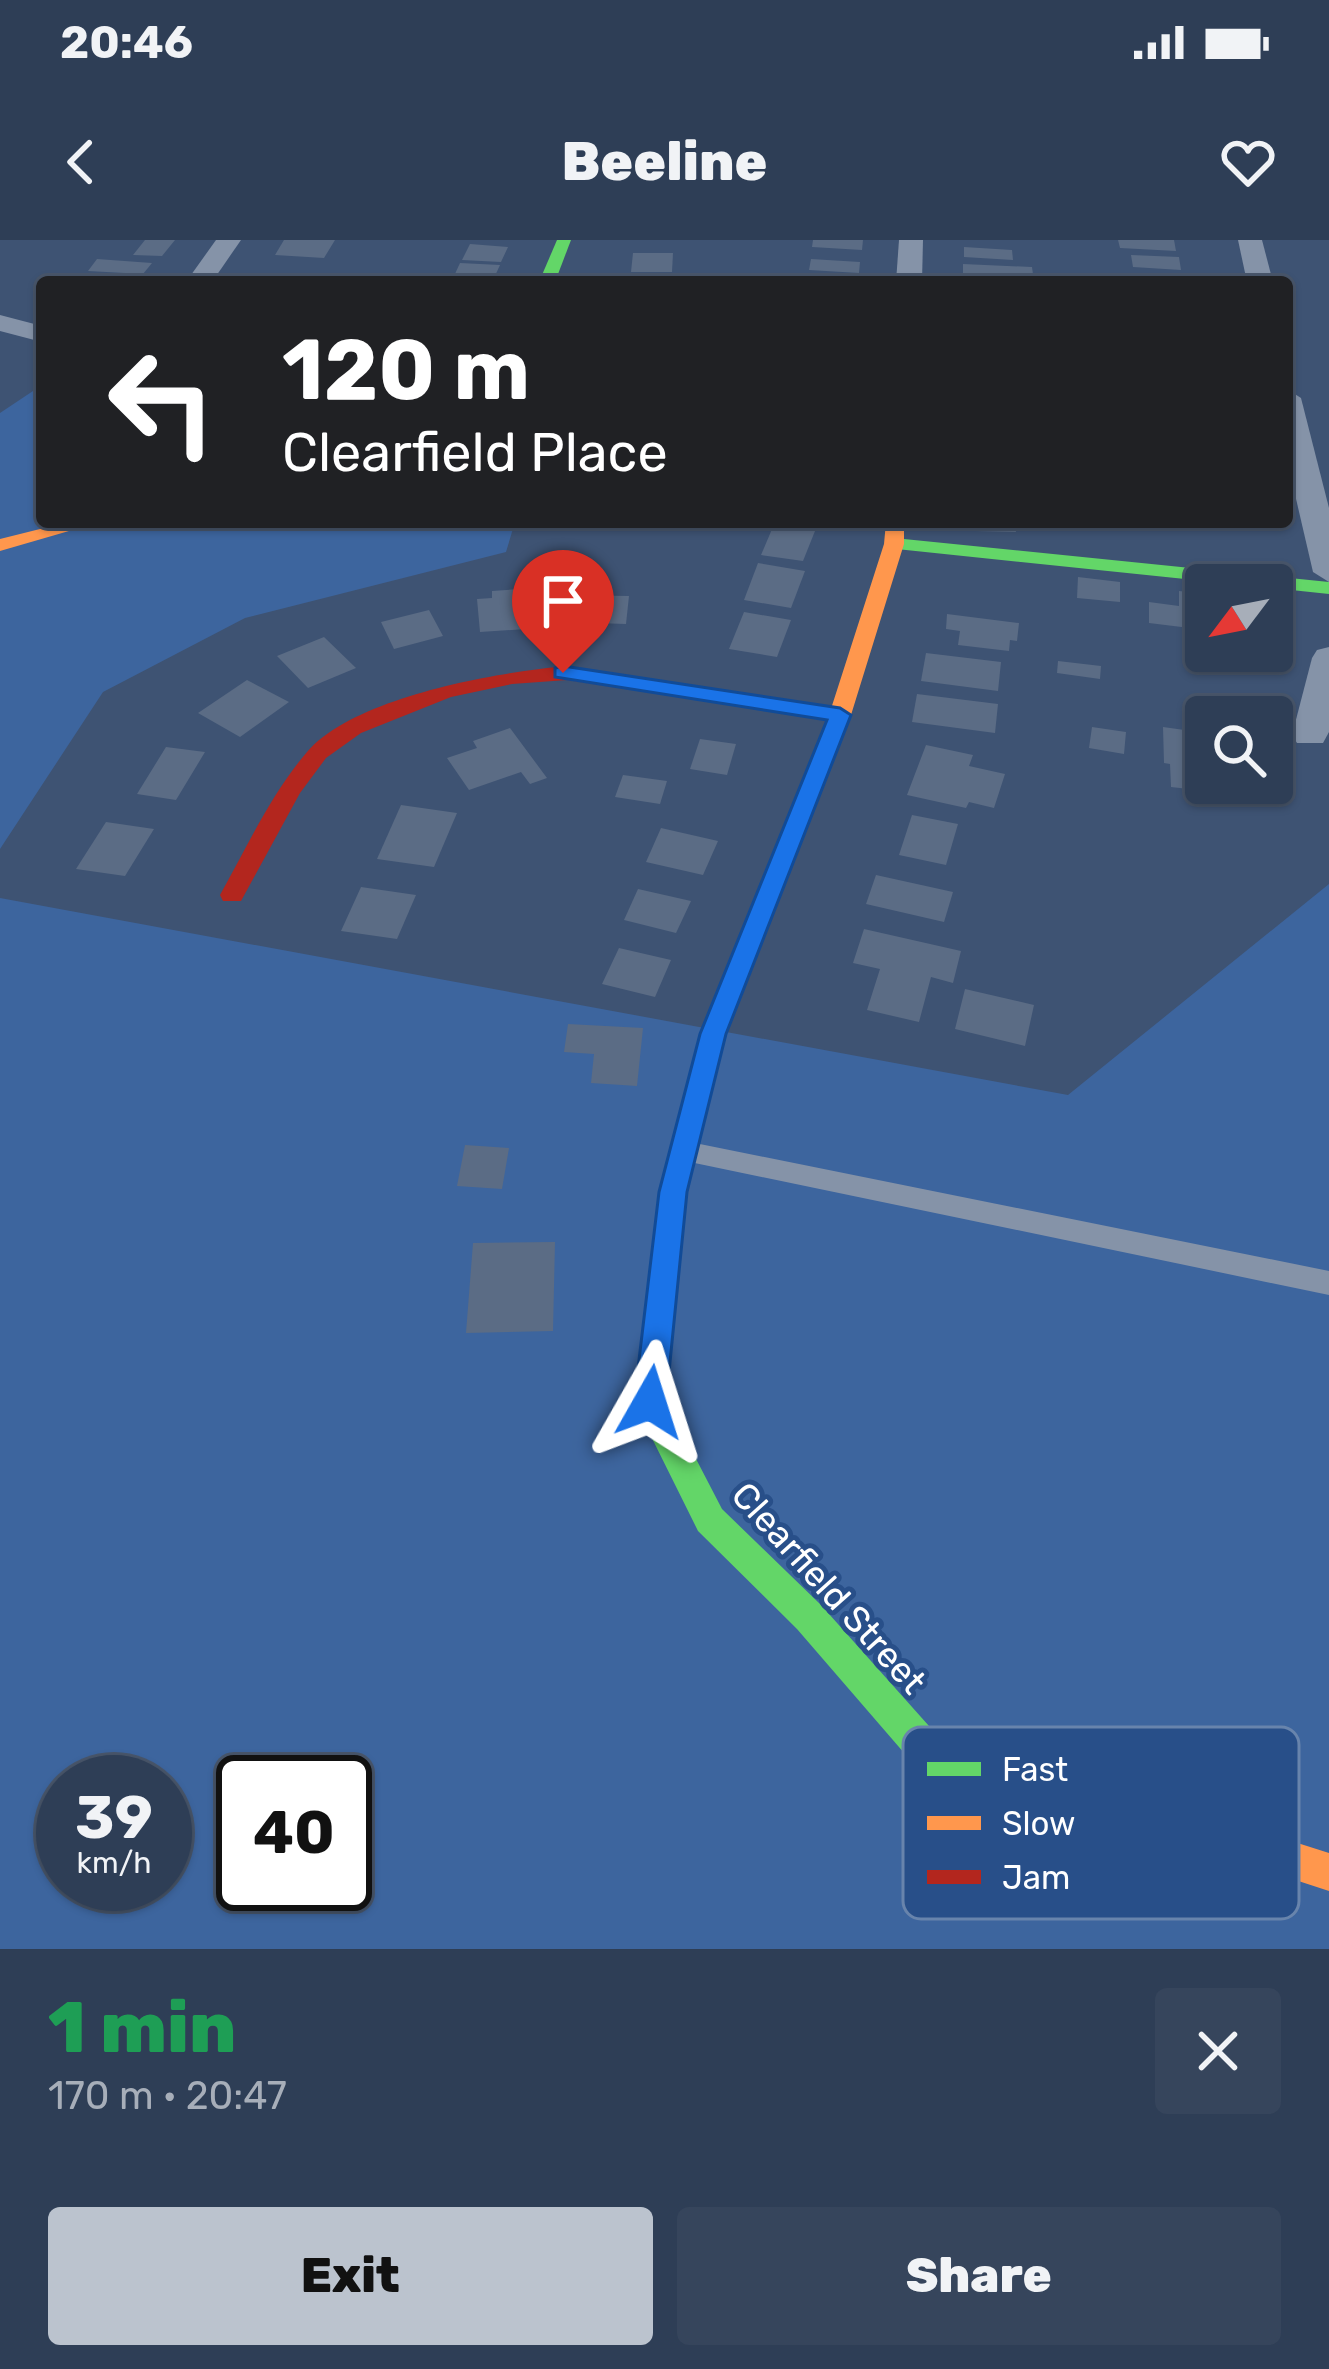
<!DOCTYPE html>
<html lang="en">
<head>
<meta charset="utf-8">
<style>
  body { margin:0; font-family:Rubik,sans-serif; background:#36455c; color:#f1f3f6; height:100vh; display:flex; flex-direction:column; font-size:45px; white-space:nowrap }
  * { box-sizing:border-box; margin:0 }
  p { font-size:39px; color:#a7aeb9 }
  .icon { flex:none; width:66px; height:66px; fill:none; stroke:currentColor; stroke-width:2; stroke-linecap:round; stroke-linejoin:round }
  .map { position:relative; height:1709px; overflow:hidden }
  .sheet { display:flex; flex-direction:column; background:#2e3e56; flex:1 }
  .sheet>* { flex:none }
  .guide { position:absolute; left:36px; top:36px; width:1257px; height:252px; border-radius:12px; box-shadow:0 3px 9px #0004,0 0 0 3px #49576c; background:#202124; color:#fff; overflow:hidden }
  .needle { width:78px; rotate:238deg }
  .fabs { position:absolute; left:1185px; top:324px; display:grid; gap:24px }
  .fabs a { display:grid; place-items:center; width:108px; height:108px; border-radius:12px; background:#2e3e56; box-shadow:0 3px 9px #0004,0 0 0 3px #49576c; font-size:60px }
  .speed { position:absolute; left:36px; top:1515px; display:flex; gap:24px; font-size:60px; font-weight:700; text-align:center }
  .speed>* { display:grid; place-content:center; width:156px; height:156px; border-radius:50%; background:#2e3e56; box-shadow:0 3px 9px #0004,0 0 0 3px #49576c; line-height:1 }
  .speed small { font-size:30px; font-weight:400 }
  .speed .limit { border:6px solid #111; border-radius:18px; background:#fff; color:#111 }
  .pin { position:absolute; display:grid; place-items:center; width:102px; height:102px; color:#fff; margin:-123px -51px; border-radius:50% 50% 50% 0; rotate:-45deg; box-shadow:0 0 12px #0007 }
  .pin .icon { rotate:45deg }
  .me { position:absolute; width:132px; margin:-66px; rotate:6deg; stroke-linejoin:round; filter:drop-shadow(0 0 9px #0008) }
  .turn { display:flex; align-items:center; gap:42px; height:252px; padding:0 48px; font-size:54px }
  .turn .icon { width:156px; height:156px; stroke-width:2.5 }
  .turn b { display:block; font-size:84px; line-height:102px }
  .round { display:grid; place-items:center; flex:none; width:126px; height:126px; border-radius:12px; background:#36455c }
  .head { display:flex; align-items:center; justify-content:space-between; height:204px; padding:0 48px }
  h1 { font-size:72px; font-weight:800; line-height:90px; color:#1e9e55 }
  .cta { display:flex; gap:24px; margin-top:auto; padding:24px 48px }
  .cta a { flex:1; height:138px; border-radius:12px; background:#bbc3ce; color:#111; font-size:48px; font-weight:800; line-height:138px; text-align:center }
  .cta a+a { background:#36455c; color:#f1f3f6 }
  .status { display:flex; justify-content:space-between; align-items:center; height:84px; padding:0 60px; background:#2e3e56; direction:ltr }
  .status svg { height:33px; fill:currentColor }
  header { display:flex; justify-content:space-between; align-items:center; height:156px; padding:0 48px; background:#2e3e56; font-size:54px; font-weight:800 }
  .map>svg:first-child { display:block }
  .green { fill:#3d659e; fill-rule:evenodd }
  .building { fill:#5b6c85 }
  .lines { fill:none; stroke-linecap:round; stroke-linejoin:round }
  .lane { fill:#8593a8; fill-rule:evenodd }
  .street { fill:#8593a8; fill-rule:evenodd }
  .fast { fill:#63d668; fill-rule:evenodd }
  .slow { fill:#ff974d; fill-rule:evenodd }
  .jam { fill:#b3261e; fill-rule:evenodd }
  .route { fill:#1a73e8; stroke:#114b97; stroke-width:3 }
  .labels { text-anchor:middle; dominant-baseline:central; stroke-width:10; stroke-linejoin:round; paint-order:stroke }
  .street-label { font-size:36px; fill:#fff; stroke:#284f89 }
  .key { fill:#284f89; stroke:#6884ac; stroke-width:3 }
  .key-label { font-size:33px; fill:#fff }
</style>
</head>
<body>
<div class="status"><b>20:46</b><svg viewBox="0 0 49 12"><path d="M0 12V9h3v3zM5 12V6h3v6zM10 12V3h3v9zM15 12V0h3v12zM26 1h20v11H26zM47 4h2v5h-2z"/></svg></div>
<header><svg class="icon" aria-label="back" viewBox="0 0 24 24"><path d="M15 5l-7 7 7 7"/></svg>Beeline<svg class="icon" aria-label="heart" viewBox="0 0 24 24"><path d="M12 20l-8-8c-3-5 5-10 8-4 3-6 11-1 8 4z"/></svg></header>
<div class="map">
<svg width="1329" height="1709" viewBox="0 0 1329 1709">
  <rect width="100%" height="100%" fill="#3e5373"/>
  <g class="green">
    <path d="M42 145V282H515L506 312 245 378 103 452 0 609V173Z"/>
    <path d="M1329 644V1709H0V658L1068 855ZM63 1542H165V1644H63ZM243 1542H345V1644H243Z"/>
  </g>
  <g class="building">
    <path d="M145 0H175L162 16 133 15Z"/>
    <path d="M284 0H335L324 18 275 15Z"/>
    <path d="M813 0H863L862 10 812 7Z"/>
    <path d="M1118 0H1174L1176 11 1120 8Z"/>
    <path d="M470 4 508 7 501 22 462 20Z"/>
    <path d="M964 7 1012 10 1013 20 964 17Z"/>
    <path d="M633 13H673L672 32H631Z"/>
    <path d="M1131 15 1179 17 1181 30 1133 27Z"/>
    <path d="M97 19 152 23 143 34 88 31Z"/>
    <path d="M811 19 860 22 859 33 809 30Z"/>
    <path d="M460 23 500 25 494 38 454 36Z"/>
    <path d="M963 24 1032 27 1034 42 963 39Z"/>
    <path d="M775 282 817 286 803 321 761 315Z"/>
    <path d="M974 282H1014L1016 292 975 291Z"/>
    <path d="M758 323 805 331 791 368 744 360Z"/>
    <path d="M1078 337 1120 342V362L1077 358Z"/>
    <path d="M519 349 520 357 536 355 540 388 480 392 477 359 492 358V351Z"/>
    <path d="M1179 351 1206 354V390L1149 383V362L1179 366Z"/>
    <path d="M569 355 629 356 626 384 566 382Z"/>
    <path d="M429 370 443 396 394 409 381 382Z"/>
    <path d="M744 372 791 380 777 417 729 409Z"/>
    <path d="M947 374 1019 383 1017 401 1010 400 1009 411 958 405 960 391 946 389Z"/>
    <path d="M324 397 356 428 308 448 277 416Z"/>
    <path d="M926 413 1001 422 998 451 921 441Z"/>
    <path d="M1058 421 1101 426 1100 439 1057 433Z"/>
    <path d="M247 440 289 462 240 497 198 473Z"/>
    <path d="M917 454 998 464 995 493 912 482Z"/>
    <path d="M1092 487 1126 492 1124 514 1089 508Z"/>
    <path d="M1163 487 1206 493V551L1171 547 1170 524 1164 523Z"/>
    <path d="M510 488 547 538 530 544 521 532 469 550 447 518 477 508 473 501Z"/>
    <path d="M700 499 736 504 727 535 690 529Z"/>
    <path d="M926 505 973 515 969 526 1005 534 994 568 969 562 966 568 907 555Z"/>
    <path d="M166 507 205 512 176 560 137 554Z"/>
    <path d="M623 535 667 541 660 564 615 557Z"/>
    <path d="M401 565 457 573 434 627 377 619Z"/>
    <path d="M912 575 958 584 946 625 899 615Z"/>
    <path d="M106 582 154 589 125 636 76 629Z"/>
    <path d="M661 588 718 601 703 635 646 622Z"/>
    <path d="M876 635 953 652 944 682 866 664Z"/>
    <path d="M361 647 416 655 397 699 341 691Z"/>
    <path d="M638 649 691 661 676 693 624 680Z"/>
    <path d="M864 689 961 711 953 743 931 737 919 782 867 770 880 729 853 723Z"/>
    <path d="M619 708 671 720 655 757 602 744Z"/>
    <path d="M965 749 1034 765 1025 806 955 789Z"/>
    <path d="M568 784 643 788 637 846 591 843 594 814 564 812Z"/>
    <path d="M465 905 509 908 502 949 457 946Z"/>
    <path d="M555 1002 553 1091 466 1093 473 1003Z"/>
  </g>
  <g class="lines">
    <path class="lane" d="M685 901 1329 1031V1055L685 921 676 918 673 911 676 904Z"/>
    <g class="street">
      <path d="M216 0H241L212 42H186Z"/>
      <path d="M899 0H923L922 42H896Z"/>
      <path d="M1238 0H1262L1273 42H1247Z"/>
      <path d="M0 75 42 86V102L0 91Z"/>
      <path d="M1287 149 1301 158 1329 268V342L1313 332 1287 220Z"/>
      <path d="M1329 407V492L1323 503H1297L1292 495 1312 418 1317 410Z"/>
    </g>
    <g class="fast">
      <path d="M557 0H571L555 42H539Z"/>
      <path d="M894 298 1329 342V354L887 308V300Z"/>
      <path d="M651 1138 662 1142 666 1161 722 1269 821 1365 929 1486 1048 1525 1053 1538 1048 1551 1035 1556 905 1514 797 1389 698 1291 634 1162 640 1142Z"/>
    </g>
    <g class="slow">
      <path d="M68 282H100L0 311V299Z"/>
      <path d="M886 282H904V304L851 475 726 794 687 952 667 1152 662 1162 651 1166 640 1162 635 1152 659 952 700 794 829 475 884 304Z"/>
      <path d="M1035 1520 1329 1613V1651L1022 1551 1017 1538 1022 1525Z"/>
    </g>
    <path class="jam" d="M567 426 840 468 851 475 840 482 567 440 512 444 451 457 361 493 326 518 300 553 241 661H223L220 655C247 607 271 554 307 512 354 457 497 432 567 426Z"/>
  </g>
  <path class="route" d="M563 426 840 468 851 475 726 794 687 952 666 1162 661 1173 650 1177 639 1173 634 1162 659 952 700 794 827 480 555 437V428Z"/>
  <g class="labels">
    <g class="street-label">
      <text transform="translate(829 1348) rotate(48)">Clearfield Street</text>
    </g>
  </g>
  <rect x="903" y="1487" width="396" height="192" rx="18" class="key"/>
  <rect x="927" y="1522" width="54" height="14" fill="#63d668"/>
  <rect x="927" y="1576" width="54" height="14" fill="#ff974d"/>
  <rect x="927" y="1630" width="54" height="14" fill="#b3261e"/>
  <g class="key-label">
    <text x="1002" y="1541">Fast</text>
    <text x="1002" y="1595">Slow</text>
    <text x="1002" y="1649">Jam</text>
  </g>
</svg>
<div class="fabs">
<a><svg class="needle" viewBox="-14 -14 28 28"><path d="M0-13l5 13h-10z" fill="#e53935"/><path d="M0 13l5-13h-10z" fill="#a7aeb9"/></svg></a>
<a><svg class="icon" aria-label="search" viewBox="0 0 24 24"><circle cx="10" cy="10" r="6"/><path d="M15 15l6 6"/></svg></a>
</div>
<div class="speed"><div>39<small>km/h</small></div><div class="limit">40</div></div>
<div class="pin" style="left:563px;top:433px;background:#d93025"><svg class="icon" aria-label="arrive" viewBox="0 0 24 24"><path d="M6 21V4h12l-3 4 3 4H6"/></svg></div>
<svg class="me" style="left:650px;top:1162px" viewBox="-20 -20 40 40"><path d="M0-17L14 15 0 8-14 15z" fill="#1a73e8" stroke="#fff" stroke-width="4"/></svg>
<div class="guide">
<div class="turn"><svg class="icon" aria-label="left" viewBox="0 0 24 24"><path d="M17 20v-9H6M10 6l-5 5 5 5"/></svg><div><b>120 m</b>Clearfield Place</div></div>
</div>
</div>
<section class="sheet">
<div class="head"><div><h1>1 min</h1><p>170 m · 20:47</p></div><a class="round"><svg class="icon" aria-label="close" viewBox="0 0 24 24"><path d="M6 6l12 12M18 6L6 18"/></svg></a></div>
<div class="cta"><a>Exit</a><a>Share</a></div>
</section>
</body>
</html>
